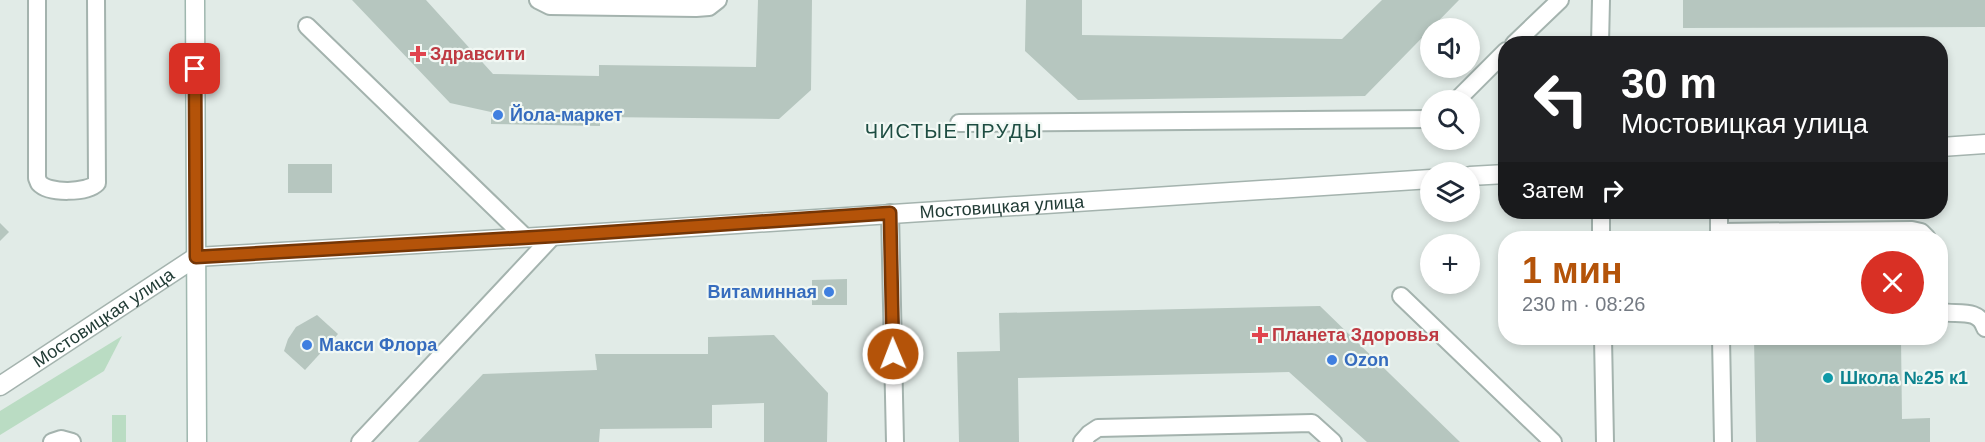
<!DOCTYPE html>
<html lang="ru">
<head>
<meta charset="utf-8">
<style>
  body { margin:0; font-family:Arial,sans-serif; background:#f6f6f7; color:#1f2937; height:100vh; display:flex; flex-direction:column; font-size:22px; white-space:nowrap }
  * { box-sizing:border-box; margin:0 }
  p { font-size:20px; color:#747a83 }
  .icon { flex:none; width:33px; height:33px; fill:none; stroke:currentColor; stroke-width:2; stroke-linecap:round; stroke-linejoin:round }
  .map { position:relative; flex:1; overflow:hidden }
  .sheet { position:absolute; left:1498px; top:231px; width:450px; height:114px; display:flex; flex-direction:column; background:#fff; border-radius:24px; box-shadow:0 3px 9px #0003 }
  .sheet>* { flex:none }
  .guide { position:absolute; left:1498px; top:36px; width:450px; height:183px; border-radius:24px; box-shadow:0 3px 9px #0003; background:#202124; color:#fff; overflow:hidden }
  .buttons { position:absolute; left:1420px; top:18px; display:grid; gap:12px }
  .buttons a { display:grid; place-items:center; width:60px; height:60px; border-radius:50%; background:#fff; box-shadow:0 3px 9px #0003; font-size:30px }
  .pin { position:absolute; display:grid; place-items:center; width:51px; height:51px; color:#fff; margin:-26px; border-radius:12px; box-shadow:0 3px 9px #0006 }
  .me { position:absolute; width:66px; margin:-33px; rotate:359deg; stroke-linejoin:round; filter:drop-shadow(0 0 4px #0008) }
  .turn { display:flex; align-items:center; gap:21px; height:126px; padding:0 24px; font-size:27px }
  .turn .icon { width:78px; height:78px; stroke-width:2.5 }
  .turn b { display:block; font-size:42px; line-height:51px }
  .then { display:flex; align-items:center; height:57px; padding:0 24px; background:#0003; gap:12px; font-size:22px }
  .round { display:grid; place-items:center; flex:none; width:63px; height:63px; border-radius:32px; background:#f6f6f7 }
  .headline { display:flex; align-items:center; justify-content:space-between; height:102px; padding:0 24px }
  h1 { font-size:36px; font-weight:800; line-height:45px; color:#b45309 }
  .map>svg:first-child { display:block }
  .green { fill:#badcc3 }
  .building { fill:#b6c6bf }
  .lines { fill:none; stroke-linecap:round; stroke-linejoin:round }
  .lane-casing { stroke:#a4b3ae; stroke-width:20 }
  .street-casing { stroke:#a4b3ae; stroke-width:21 }
  .secondary-casing { stroke:#9fb7af; stroke-width:21 }
  .lane { stroke:#fff; stroke-width:16 }
  .street { stroke:#fff; stroke-width:18 }
  .secondary { stroke:#fff; stroke-width:18 }
  .route-casing { stroke:#753606; stroke-width:15 }
  .route { stroke:#b45309; stroke-width:10 }
  .health-dot { fill:#e0444e; stroke:#f1f8f4; stroke-width:2 }
  .shop-dot { fill:#3f7fe0; stroke:#f1f8f4; stroke-width:2 }
  .culture-dot { fill:#0f9aa8; stroke:#f1f8f4; stroke-width:2 }
  .labels { text-anchor:middle; dominant-baseline:central; stroke-width:4.5; stroke-linejoin:round; paint-order:stroke }
  .health-label { font-size:18px; font-weight:bold; fill:#be3a42; stroke:#f1f8f4; text-anchor:start }
  .shop-label { font-size:18px; font-weight:bold; fill:#366cbe; stroke:#f1f8f4; text-anchor:start }
  .street-label { font-size:18px; fill:#213b35; stroke:#f1f8f4 }
  .culture-label { font-size:18px; font-weight:bold; fill:#0d838f; stroke:#f1f8f4; text-anchor:start }
  .neighbourhood-label { font-size:20px; letter-spacing:1.5px; fill:#1e4d42; stroke:#f1f8f4 }
</style>
</head>
<body>
<div class="map">
<svg width="1985" height="442" viewBox="0 0 1985 442">
  <rect width="100%" height="100%" fill="#e1ebe7"/>
  <g class="green">
    <path d="M122 336 104 371 0 435V411Z"/>
    <rect x="112" y="415" width="14" height="27"/>
  </g>
  <g class="building">
    <path d="M352 0H426L493 74 599 76V65L756 67 758 0H812L811 90 779 119 600 117V126L491 124V112L450 103Z"/>
    <path d="M1026 0H1082V35L1342 39 1382 0H1459L1365 96 1078 100 1025 51Z"/>
    <path d="M1683 0H1985V27L1683 28Z"/>
    <rect x="288" y="164" width="44" height="29"/>
    <path d="M0 223 9 232 0 241Z"/>
    <path d="M847 279V305H812V280Z"/>
    <path d="M1320 306 1460 442H1367L1289 372 1018 378 1019 442H959L957 352 1000 351 999 313Z"/>
    <path d="M317 315 338 334 305 370 284 351 288 339 296 327Z"/>
    <path d="M774 335 828 393 827 442H764V403L712 405V428L600 429 599 442H418L483 374 597 370 595 354H708V337Z"/>
    <path d="M1754 338H1901L1902 419 1930 418V442H1756Z"/>
  </g>
  <g class="lines">
    <g class="lane-casing">
      <g id="lane">
        <path d="M37 0V178L39 183C49 194 87 193 97 183L96 0"/>
        <path d="M538 0 550 6 696 8 709 7 718 0"/>
        <path d="M307 26 526 238"/>
        <path d="M1514 44 1560 0"/>
        <path d="M1600 44 1601 0"/>
        <path d="M1457 100 1506 51"/>
        <path d="M959 123 1431 119"/>
        <path d="M1601 212V238"/>
        <path d="M1719 212V232L1912 230 1921 232 1927 238"/>
        <path d="M890 213 895 442"/>
        <path d="M1401 296 1553 442"/>
        <path d="M1941 312C1958 315 1979 308 1985 328"/>
        <path d="M1603 338 1605 442"/>
        <path d="M1721 338 1723 442"/>
        <path d="M52 442 61 439 72 442"/>
        <path d="M360 442 553 236"/>
        <path d="M1082 442 1089 434 1098 428 1312 423 1333 442"/>
      </g>
    </g>
    <g class="street-casing">
      <g id="street">
        <path d="M1941 147 1985 144"/>
        <path d="M1470 176 1506 174"/>
        <path id="s1" d="M0 386 196 257 553 236 1431 179"/>
      </g>
    </g>
    <g class="secondary-casing">
      <path id="secondary" d="M195 0 197 442"/>
    </g>
    <use href="#lane" class="lane"/>
    <use href="#street" class="street"/>
    <use href="#secondary" class="secondary"/>
  </g>
  <g class="lines">
    <g class="route-casing">
      <path id="route" d="M195 69 196 257 553 236 890 213 893 354"/>
    </g>
    <use href="#route" class="route"/>
  </g>
  <g class="health-dot">
    <path d="M415 45h6v6h6v6h-6v6h-6v-6h-6v-6h6z"/>
    <path d="M1257 326h6v6h6v6h-6v6h-6v-6h-6v-6h6z"/>
  </g>
  <g class="shop-dot">
    <circle cx="498" cy="115" r="6"/>
    <circle cx="829" cy="292" r="6"/>
    <circle cx="307" cy="345" r="6"/>
    <circle cx="1332" cy="360" r="6"/>
  </g>
  <circle class="culture-dot" cx="1828" cy="378" r="6"/>
  <g class="labels">
    <g class="health-label">
      <text x="430" y="54">Здравсити</text>
      <text x="1272" y="335">Планета Здоровья</text>
    </g>
    <g class="shop-label">
      <text x="510" y="115">Йола-маркет</text>
      <text x="817" y="292" text-anchor="end">Витаминная</text>
      <text x="319" y="345">Макси Флора</text>
      <text x="1344" y="360">Ozon</text>
    </g>
    <g class="street-label">
      <text stroke="none"><textPath href="#s1" startOffset="1042">Мостовицкая улица</textPath></text>
      <text stroke="none"><textPath href="#s1" startOffset="124">Мостовицкая улица</textPath></text>
    </g>
    <g class="culture-label">
      <text x="1840" y="378">Школа №25 к1</text>
    </g>
    <g class="neighbourhood-label">
      <text x="954" y="131">ЧИСТЫЕ ПРУДЫ</text>
    </g>
  </g>
</svg>
<div class="buttons">
<a><svg class="icon" aria-label="sound" viewBox="0 0 24 24"><path d="M4 9h4l5-4v14l-5-4H4zM17 9q2 3 0 6"/></svg></a>
<a><svg class="icon" aria-label="search" viewBox="0 0 24 24"><circle cx="10" cy="10" r="6"/><path d="M15 15l6 6"/></svg></a>
<a><svg class="icon" aria-label="layers" viewBox="0 0 24 24"><path d="M12 4l9 5-9 5-9-5zM3 14l9 5 9-5"/></svg></a>
<a>+</a>
</div>
<div class="pin" style="left:195px;top:69px;background:#d93025"><svg class="icon" aria-label="arrive" viewBox="0 0 24 24"><path d="M6 21V4h12l-3 4 3 4H6"/></svg></div>
<svg class="me" style="left:893px;top:354px" viewBox="-20 -20 40 40"><circle r="17" fill="#b45309" stroke="#fff" stroke-width="3"/><path d="M0-11L8 9 0 5-8 9z" fill="#fff"/></svg>
<div class="guide">
<div class="turn"><svg class="icon" aria-label="left" viewBox="0 0 24 24"><path d="M17 20v-9H6M10 6l-5 5 5 5"/></svg><div><b>30 m</b>Мостовицкая улица</div></div>
<div class="then">Затем<svg class="icon" aria-label="right" viewBox="0 0 24 24"><path d="M7 20v-9h11M14 6l5 5-5 5"/></svg></div>
</div>
<section class="sheet">
<div class="headline"><div><h1>1 мин</h1><p>230 m · 08:26</p></div><a class="round" style="background:#d93025;color:#fff"><svg class="icon" aria-label="close" viewBox="0 0 24 24"><path d="M6 6l12 12M18 6L6 18"/></svg></a></div>
</section>
</div>
</body>
</html>
